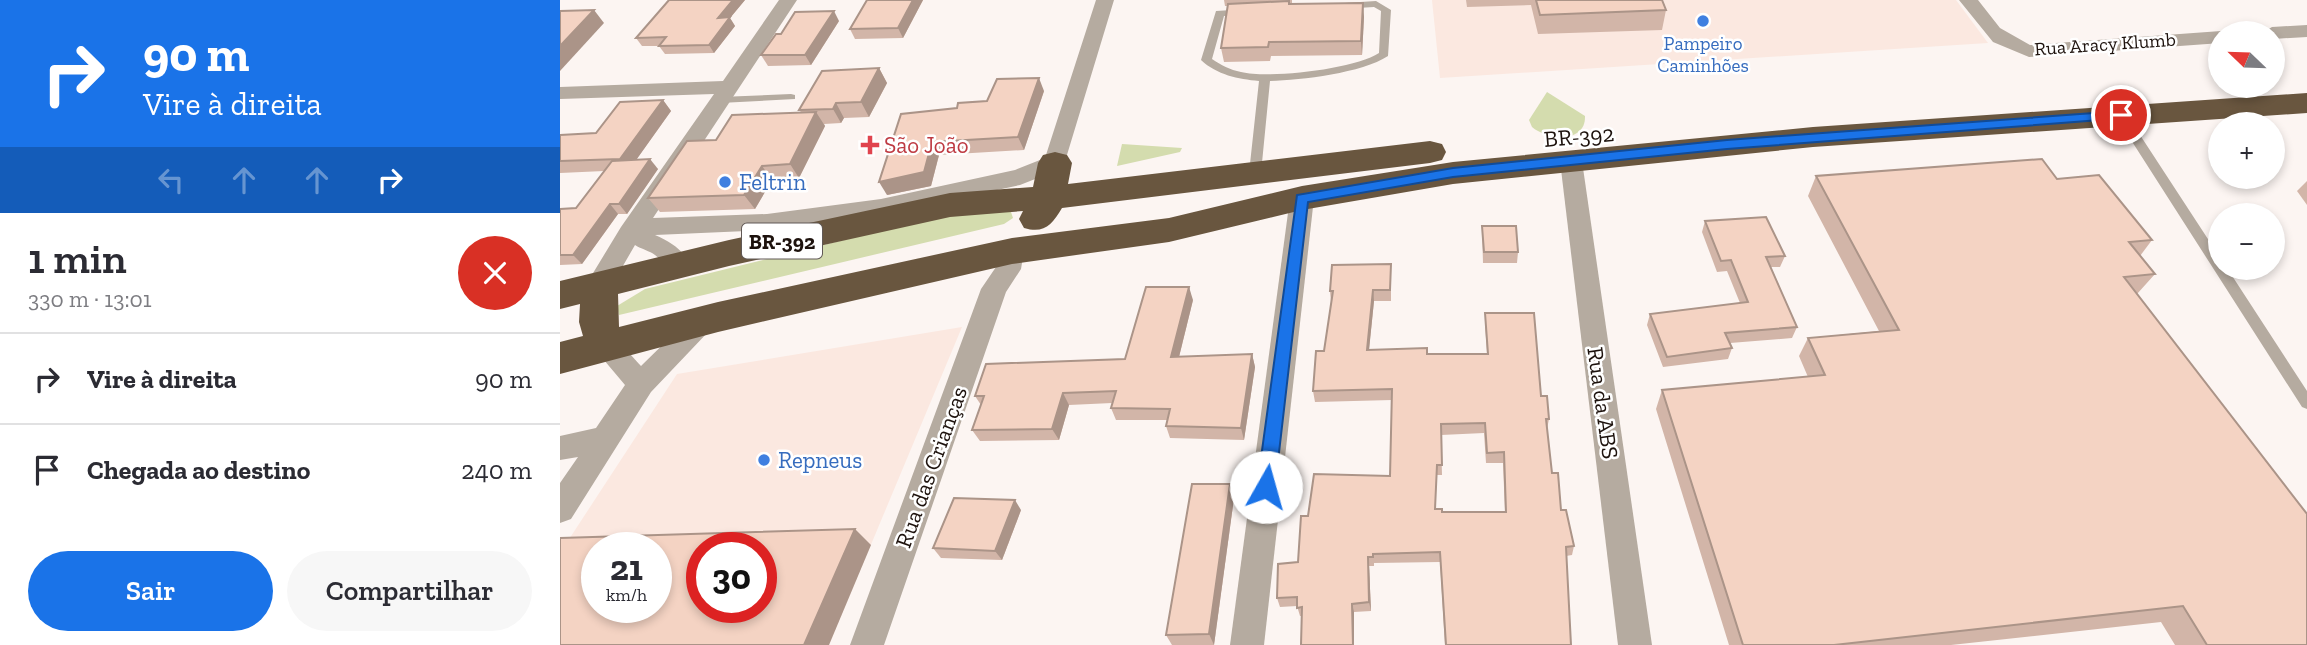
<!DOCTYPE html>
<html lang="pt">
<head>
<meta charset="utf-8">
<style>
  body { margin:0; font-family:"Zilla Slab",serif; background:#f7f7f7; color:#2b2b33; height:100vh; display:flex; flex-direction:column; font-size:26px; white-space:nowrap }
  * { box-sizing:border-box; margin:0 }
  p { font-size:23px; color:#7c7c81 }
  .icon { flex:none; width:38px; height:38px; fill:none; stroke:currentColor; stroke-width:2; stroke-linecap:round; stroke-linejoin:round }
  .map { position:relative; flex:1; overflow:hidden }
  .details { display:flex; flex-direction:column; background:#fff; width:560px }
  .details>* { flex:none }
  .hud { background:#1a73e8; color:#fff; overflow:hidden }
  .needle { width:46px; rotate:293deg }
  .buttons { position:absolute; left:1648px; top:21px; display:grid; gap:14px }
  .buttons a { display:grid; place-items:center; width:77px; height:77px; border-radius:50%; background:#fff; box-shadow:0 4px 10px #0003; font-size:35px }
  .speed { position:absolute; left:21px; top:532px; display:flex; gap:14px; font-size:35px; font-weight:700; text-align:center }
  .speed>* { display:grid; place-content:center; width:91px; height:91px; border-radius:50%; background:#fff; box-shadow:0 4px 10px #0003; line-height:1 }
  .speed small { font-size:18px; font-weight:400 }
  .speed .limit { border:10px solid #d22; background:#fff; color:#111 }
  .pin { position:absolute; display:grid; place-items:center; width:60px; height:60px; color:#fff; margin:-30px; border:4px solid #fff; border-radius:50%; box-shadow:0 2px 7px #0007 }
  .me { position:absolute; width:77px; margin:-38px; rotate:7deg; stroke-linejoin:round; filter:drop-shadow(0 0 5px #0008) }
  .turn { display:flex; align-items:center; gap:24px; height:147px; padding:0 28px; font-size:32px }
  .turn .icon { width:91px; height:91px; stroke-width:2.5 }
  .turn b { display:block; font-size:49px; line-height:60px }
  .lanes { display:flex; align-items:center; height:66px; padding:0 28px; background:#0003; justify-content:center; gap:35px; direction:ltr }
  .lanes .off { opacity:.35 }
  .round { display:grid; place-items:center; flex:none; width:74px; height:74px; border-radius:37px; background:#f7f7f7 }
  .overview { display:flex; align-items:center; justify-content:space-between; height:119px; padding:0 28px }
  h1 { font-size:42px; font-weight:600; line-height:52px }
  .cta { display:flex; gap:14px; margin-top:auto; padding:14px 28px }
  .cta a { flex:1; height:80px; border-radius:42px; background:#1a73e8; color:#fff; font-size:28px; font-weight:600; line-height:80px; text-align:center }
  .cta a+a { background:#f7f7f7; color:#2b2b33 }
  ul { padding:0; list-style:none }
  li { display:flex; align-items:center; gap:21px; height:91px; padding:0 28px; border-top:2px solid #e1e1e2 }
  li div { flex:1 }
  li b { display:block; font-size:26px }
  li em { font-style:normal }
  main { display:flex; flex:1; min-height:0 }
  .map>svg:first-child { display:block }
  .commercial { fill:#fbe8e0; fill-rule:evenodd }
  .green { fill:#d4dcae }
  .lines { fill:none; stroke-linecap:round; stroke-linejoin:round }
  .lane { fill:#b5aba0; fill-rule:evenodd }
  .street { fill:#b5aba0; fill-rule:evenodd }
  .highway { fill:#69563f; fill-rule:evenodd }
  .wall { fill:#d2b5a8; fill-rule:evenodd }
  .shaded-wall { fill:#ab9488 }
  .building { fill:#f4d3c3; stroke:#ab9488; stroke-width:2; fill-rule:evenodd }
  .route { fill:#1a73e8; stroke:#114b97; stroke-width:2 }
  .shop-dot { fill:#3f7fe0; stroke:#fff; stroke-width:2.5 }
  .health-dot { fill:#e0444e; stroke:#fff; stroke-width:2.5 }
  .labels { text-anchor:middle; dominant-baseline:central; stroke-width:5; stroke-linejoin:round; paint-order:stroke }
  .far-shop-label { font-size:19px; fill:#366cbe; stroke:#fff }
  .far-street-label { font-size:19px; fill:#1d120d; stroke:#fff }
  .shield { fill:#fff; stroke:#615956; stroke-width:2 }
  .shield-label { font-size:21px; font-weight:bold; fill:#1d120d }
  .street-label { font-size:23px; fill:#1d120d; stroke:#fff }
  .health-label { font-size:23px; fill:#be3a42; stroke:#fff; text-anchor:start }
  .shop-label { font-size:23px; fill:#366cbe; stroke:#fff; text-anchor:start }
</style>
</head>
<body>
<main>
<section class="details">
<div class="hud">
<div class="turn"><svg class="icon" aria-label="right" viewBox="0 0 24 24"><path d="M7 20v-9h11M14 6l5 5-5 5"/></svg><div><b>90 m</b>Vire à direita</div></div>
<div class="lanes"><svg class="icon off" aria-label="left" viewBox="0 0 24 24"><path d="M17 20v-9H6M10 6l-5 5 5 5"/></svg><svg class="icon off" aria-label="ahead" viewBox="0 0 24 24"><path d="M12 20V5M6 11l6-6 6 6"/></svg><svg class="icon off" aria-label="ahead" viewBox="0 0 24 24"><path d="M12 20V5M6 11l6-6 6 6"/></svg><svg class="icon" aria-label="right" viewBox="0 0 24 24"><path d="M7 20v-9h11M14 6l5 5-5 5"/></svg></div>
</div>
<div class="overview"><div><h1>1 min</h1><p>330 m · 13:01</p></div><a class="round" style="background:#d93025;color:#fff"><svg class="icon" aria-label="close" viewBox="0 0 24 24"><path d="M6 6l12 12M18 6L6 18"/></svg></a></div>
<ul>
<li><svg class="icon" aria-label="right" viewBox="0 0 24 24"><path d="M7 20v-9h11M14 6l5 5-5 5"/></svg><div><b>Vire à direita</b></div><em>90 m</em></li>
<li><svg class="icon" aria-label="arrive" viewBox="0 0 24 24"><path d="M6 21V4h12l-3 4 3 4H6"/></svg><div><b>Chegada ao destino</b></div><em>240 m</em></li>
</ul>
<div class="cta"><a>Sair</a><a>Compartilhar</a></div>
</section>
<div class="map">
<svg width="1747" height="645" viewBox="0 0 1747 645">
  <rect width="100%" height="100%" fill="#fcf5f2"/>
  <g class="commercial">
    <path d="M872 0H1396L1428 43 880 78Z"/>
    <path d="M402 327 269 645H0V553L117 374ZM37 548H96V607H37ZM142 548H201V607H142Z"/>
  </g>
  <g class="green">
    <path d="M987 92 1025 116C1026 144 987 140 972 127L969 120Z"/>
    <path d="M562 144 622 148 620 152 557 166Z"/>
    <path d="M438 208 451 212 453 218 444 224 59 315 57 306 85 289 365 220Z"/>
  </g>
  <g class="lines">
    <g class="lane">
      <path d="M816 1 831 10 828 56C802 73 742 80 710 81L701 173 699 176H691L689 173 699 81C678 79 657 75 641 60L656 11ZM814 7 821 11 819 53C794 69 711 79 681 72 670 70 661 65 652 59L664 16Z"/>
      <path d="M231 94 235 95V99L160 103 154 100 160 97Z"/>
      <path d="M1561 111 1565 112 1661 259V268H1667L1747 391V409L1742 407 1555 115Z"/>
    </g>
    <g class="street">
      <path d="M219 0H237L93 218 207 214 321 199 455 170 485 158 536 0H554L503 168 460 185 321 215 207 230 95 235C111 242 123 250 131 265L128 271C110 277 108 265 95 255 90 251 81 249 75 245L49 290 40 292 31 290 27 283 61 227 154 94 0 99V87L163 81Z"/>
      <path d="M1399 0H1418L1440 28 1470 45 1661 31 1668 33H1661V43L1469 57 1433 42Z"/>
      <path d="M1747 25V37L1713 39V33H1702L1712 27Z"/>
      <path d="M1011 154 1019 156 1022 161 1092 645H1058L1000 161 1003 156Z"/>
      <path d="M742 190 750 192 754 198 704 645H670L730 198 734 192Z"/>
      <path d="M452 242 461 245 464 251 461 269 446 292 324 645H290L421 289 436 267 443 245Z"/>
      <path d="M150 311 159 314 163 321 159 328 149 331 91 392 11 519 0 523V483L18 457 0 460V436L36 428 65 385 33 347 37 340C57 333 68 353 81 366L131 317Z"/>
    </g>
    <path class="highway" d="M1747 93V113L1253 147 893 184 742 210 609 242 452 264 158 332 0 374V342L23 336 19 322 20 304 0 309V281L169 240 390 193 473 187 478 163 483 155 495 152 507 155 512 163 508 184 870 141 882 144 886 152 882 160 870 163 502 208C492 225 484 234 464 228L459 219 463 211 390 217 169 266 58 294 59 327 158 302 452 238 609 218 742 186 893 162 1253 127Z"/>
  </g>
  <g class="wall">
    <path d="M109 0H185L170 18 175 26 154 53 105 54 99 46H82L76 38Z"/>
    <path d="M307 0H363L343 38 295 39 290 29Z"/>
    <path d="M664 0H732V4H730L804 17 802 55 711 56 710 61 664 62 661 48 668 6H665Z"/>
    <path d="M906 0H1102L1106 10 1102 30 978 34 971 5 907 7Z"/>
    <path d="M279 21 251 65 208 66 201 55Z"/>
    <path d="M319 68 327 83 309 117 284 118 281 123 264 124 265 126 239 178 212 180 195 209 100 212 88 198 156 140 241 112 239 110Z"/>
    <path d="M484 91 464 150 379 155 371 186 327 195 397 108 427 101Z"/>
    <path d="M103 100 111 111 76 160 98 169 67 214H58L22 264 0 265V209L16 208 44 171 0 173V135L36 133Z"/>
    <path d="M1256 176 1592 240 1580 256 1595 274 1577 294 1747 645H1615L1601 622 1391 645H1169L1096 409 1102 390 1248 377 1239 356 1248 338 1319 331 1248 196Z"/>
    <path d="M1747 181V205L1737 191Z"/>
    <path d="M1145 221 1225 256 1220 267H1211L1237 327 1232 338 1170 343 1172 348 1168 359 1103 367 1087 325 1090 314 1180 303 1167 271 1157 272 1142 232Z"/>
    <path d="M922 226 958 252 957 263H923Z"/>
    <path d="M831 264V301H814L809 349 867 354H927L925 324V313L981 396 989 419 987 429 992 473 1001 510 1014 546 1012 555 1006 556 1011 645H885L880 562 814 563V566H809L811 611 794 612V645H741V616H740L737 606 720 607 717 598 738 562 748 516 830 476 832 400 755 402 753 391 764 351 771 302 770 291ZM924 433 926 463H943L945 512H882L875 509 877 475H882L881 435Z"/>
    <path d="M633 300 619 357 692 354 695 367 684 440 610 438 606 426 607 420H556L551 408 552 403 509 405 499 440 420 441 412 430 421 405 415 396 565 359Z"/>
    <path d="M674 498 654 645H612L606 635Z"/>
    <path d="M461 510 442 560 381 558 373 548Z"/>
  </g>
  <g class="shaded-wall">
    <path d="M173 0H185L170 18 175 26 154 53 149 45 158 18Z"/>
    <path d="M353 0H363L343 38 338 28Z"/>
    <path d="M803 3 804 17 802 55 801 41Z"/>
    <path d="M34 10 44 23 0 71V46Z"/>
    <path d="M274 11 279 21 251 65 245 55Z"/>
    <path d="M319 68 327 83 309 117 301 102Z"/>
    <path d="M479 78 484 91 464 150 458 137Z"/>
    <path d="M103 100 111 111 69 170 60 159Z"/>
    <path d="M276 103 284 118 281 123 273 109Z"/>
    <path d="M256 112 265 126 239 178 230 164Z"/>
    <path d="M372 142 379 155 371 186 327 195 319 182Z"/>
    <path d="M90 159 98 169 67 214 59 204Z"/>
    <path d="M202 166 212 180 195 209 184 195Z"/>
    <path d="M50 204 58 214 22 264 13 255Z"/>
    <path d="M629 287 633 300 616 369 611 357Z"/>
    <path d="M813 290 814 301 808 360 807 350Z"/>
    <path d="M692 354 695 367 684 440 681 428Z"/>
    <path d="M503 393 509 405 499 440 492 429Z"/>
    <path d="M670 484 674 498 654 645 649 634Z"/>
    <path d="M455 500 461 510 442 560 435 551Z"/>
    <path d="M295 529 311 545 269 645H244Z"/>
    <path d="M808 557 809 566 811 611 809 602Z"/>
    <path d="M792 604 794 612V645H793Z"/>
  </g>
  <g class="building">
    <path d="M109 0H173L158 18 170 17 149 45 99 46 106 37 76 38Z"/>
    <path d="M307 0H353L338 28 290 29Z"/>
    <path d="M976 0H1102L1106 10 980 15Z"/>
    <path d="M729 1V4L803 3 801 41 709 42 708 47 661 48 668 4Z"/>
    <path d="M34 10 0 46V11Z"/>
    <path d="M274 11 245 55H201L216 34H221L235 12Z"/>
    <path d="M319 68 301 102 276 103 273 109 239 110 262 71Z"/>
    <path d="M479 78 458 137 372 142 364 172 319 182 341 114 397 108 398 103 427 101 437 79Z"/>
    <path d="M103 100 60 159 0 161V135L36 133 60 102Z"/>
    <path d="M256 112 230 164 202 166 184 195 88 198 127 141 156 140 172 115Z"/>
    <path d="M90 159 59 204H50L13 255H0V209L16 208 52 161Z"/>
    <path d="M1482 159 1497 179 1539 175 1592 240 1569 242 1595 274 1564 277 1747 514V645H1647L1623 606 1274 645H1183L1102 390 1265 375 1248 338 1339 330 1256 176Z"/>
    <path d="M1206 217 1225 256 1206 257 1237 327 1165 333 1172 348 1107 357 1090 314 1188 302 1171 260 1161 261 1145 221Z"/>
    <path d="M922 226H956L958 252H924Z"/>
    <path d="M831 264 830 290H813L807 350 867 348V354H928L925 313H974L981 396H987L989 419H986L992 473H998L1001 510H1006L1014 546 1006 547 1011 645H886L880 552 813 554V557H808L809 602 792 604 793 645H741L742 607 737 608V597L717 598 718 564 738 562 741 516H748L754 474 830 476 832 389 753 391 756 351H764L773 291H770L772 265ZM925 423 927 453 944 452 946 512H882V509H875L877 465H882L881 424Z"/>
    <path d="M586 287H629L611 357 692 354 681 428 606 426 610 409 551 408 556 391 503 393 492 429 412 430 424 396H415L426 364 565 359Z"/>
    <path d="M632 484H670L649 634 606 635Z"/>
    <path d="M394 498 455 500 435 551 373 548Z"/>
    <path d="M295 529 244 645H0V538ZM37 548H96V607H37ZM142 548H201V607H142Z"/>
  </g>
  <path class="route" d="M1561 111 1568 115 1566 118 1167 149 893 177 748 202 715 487 713 493 706 495 700 493 697 487 737 195 893 168 1167 140Z"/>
  <g class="shop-dot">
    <circle cx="1143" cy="21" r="7"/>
    <circle cx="165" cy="182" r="7"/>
    <circle cx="204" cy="460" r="7"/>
  </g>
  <path class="health-dot" d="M306.5 134.5h7v7h7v7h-7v7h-7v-7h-7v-7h7z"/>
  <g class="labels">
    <g class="far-shop-label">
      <text x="1143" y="43">Pampeiro<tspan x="1143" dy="22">Caminhões</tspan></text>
    </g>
    <g class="far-street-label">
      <text transform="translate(1545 44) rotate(-4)">Rua Aracy Klumb</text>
    </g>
    <rect class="shield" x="182" y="223.5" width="80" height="35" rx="5"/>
    <g class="shield-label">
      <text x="222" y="241">BR-392</text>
    </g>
    <g class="street-label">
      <text transform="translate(1019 136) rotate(-5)">BR-392</text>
      <text transform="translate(1043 403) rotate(82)">Rua da ABS</text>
      <text transform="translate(371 467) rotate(-70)">Rua das Crianças</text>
    </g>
    <g class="health-label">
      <text x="324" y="145">São João</text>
    </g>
    <g class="shop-label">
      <text x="179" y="182">Feltrin</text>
      <text x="218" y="460">Repneus</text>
    </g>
  </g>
</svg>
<div class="buttons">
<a><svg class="needle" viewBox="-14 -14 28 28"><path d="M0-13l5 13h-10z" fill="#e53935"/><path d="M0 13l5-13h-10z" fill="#7c7c81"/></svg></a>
<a>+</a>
<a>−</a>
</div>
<div class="speed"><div>21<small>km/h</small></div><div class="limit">30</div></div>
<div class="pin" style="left:1561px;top:115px;background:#d93025"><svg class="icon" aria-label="arrive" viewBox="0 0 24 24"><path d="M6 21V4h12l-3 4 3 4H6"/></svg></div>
<svg class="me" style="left:706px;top:487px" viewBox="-20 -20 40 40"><circle r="19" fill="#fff"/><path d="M0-13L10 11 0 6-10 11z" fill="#1a73e8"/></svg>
</div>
</main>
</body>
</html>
